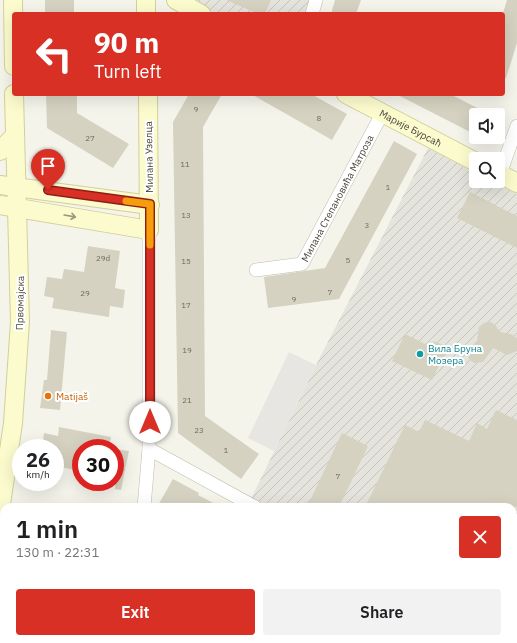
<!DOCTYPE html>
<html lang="en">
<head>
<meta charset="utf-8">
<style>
  body { margin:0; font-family:"IBM Plex Sans",sans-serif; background:#f2f2f2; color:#202124; height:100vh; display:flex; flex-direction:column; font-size:15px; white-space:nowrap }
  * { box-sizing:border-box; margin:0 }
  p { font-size:13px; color:#757577 }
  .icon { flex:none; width:22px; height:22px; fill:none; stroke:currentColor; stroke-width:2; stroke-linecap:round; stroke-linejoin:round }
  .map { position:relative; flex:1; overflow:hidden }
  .drawer { position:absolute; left:0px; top:503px; width:517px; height:140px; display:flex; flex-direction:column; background:#fff; border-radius:12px 12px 0 0; box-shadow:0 4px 16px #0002 }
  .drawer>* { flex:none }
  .guide { position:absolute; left:12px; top:12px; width:493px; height:84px; border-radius:4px; box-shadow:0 4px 16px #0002; background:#d93025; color:#fff; overflow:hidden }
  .tools { position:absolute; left:469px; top:108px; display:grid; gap:8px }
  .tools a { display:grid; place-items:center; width:36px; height:36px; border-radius:4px; background:#fff; box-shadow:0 4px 16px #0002; font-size:20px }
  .speed { position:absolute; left:12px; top:439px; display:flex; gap:8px; font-size:20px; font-weight:700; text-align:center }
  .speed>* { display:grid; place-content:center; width:52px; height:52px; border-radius:50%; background:#fff; box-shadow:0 4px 16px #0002; line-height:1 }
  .speed small { font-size:10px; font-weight:400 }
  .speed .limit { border:6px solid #d22; background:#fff; color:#111 }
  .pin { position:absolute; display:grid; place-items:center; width:34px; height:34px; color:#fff; margin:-41px -17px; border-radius:50% 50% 50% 0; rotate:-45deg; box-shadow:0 0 4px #0007 }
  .pin .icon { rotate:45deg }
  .me { position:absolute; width:44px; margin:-22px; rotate:0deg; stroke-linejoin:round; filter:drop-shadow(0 0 3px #0008) }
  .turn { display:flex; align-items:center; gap:14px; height:84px; padding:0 16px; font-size:18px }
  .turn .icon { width:52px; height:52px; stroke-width:2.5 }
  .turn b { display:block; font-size:28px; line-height:34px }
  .round { display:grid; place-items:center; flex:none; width:42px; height:42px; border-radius:4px; background:#f2f2f2 }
  .head { display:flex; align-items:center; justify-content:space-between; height:68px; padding:0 16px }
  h1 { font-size:24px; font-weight:600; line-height:30px }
  .primary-button { display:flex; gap:8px; margin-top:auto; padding:8px 16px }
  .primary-button a { flex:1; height:46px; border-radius:4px; background:#d93025; color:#fff; font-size:16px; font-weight:600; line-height:46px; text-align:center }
  .primary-button a+a { background:#f2f2f2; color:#202124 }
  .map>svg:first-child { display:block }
  .industrial { fill:url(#industrial-furrows) }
  .parking { fill:#e7e6e2 }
  .building { fill:#d6d2c1 }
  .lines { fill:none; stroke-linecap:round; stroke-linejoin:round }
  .street-casing { stroke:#c0beae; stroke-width:14 }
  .secondary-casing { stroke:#d2cf9d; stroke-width:20 }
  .street { stroke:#fff; stroke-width:13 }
  .secondary { stroke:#fcfbce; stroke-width:18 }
  .oneway { stroke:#9a977c }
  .route-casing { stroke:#8d1f18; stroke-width:10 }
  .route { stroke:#d93025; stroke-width:7 }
  .slow { stroke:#f59e0b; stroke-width:7 }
  .culture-dot { fill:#0f9aa8; stroke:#fff; stroke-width:1.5 }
  .food-dot { fill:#e8710a; stroke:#fff; stroke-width:1.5 }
  .labels { text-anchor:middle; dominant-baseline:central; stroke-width:4; stroke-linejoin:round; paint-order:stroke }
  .number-label { font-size:8px; fill:#6c695b }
  .street-label { font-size:10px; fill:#494639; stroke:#fff }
  .culture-label { font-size:10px; fill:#0d838f; stroke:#fff; text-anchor:start }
  .food-label { font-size:10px; fill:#c56008; stroke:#fff; text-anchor:start }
</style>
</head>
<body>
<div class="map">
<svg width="517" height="643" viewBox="0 0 517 643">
  <defs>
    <pattern id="industrial-furrows" width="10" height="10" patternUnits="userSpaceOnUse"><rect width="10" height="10" fill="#e4e3dc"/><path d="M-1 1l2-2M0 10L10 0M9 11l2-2" fill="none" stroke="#c5c4be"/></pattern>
  </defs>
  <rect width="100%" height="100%" fill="#f5f4eb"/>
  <g class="industrial">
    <path d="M176 0H316L312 14H201Z"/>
    <path d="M428 148 476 173V181H491L517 194V643L509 639H513V507H266L251 499 316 365Z"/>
  </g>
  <path class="parking" d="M289 352 316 365 274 451 248 438Z"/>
  <g class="building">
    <rect x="45" y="0" width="29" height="14"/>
    <path d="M226 0H271L265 14H259Z"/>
    <path d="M335 0H361L356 14H331Z"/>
    <path d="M507 0H517V43L506 78H503V13Z"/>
    <path d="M46 94H77V113L129 144 113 168 47 128Z"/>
    <path d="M189 94H222L203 127 205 416 259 454 241 479 178 433 173 122Z"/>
    <path d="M251 94H311L347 114 332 140Z"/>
    <path d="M396 94H450L491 115H476V135Z"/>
    <path d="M394 141 417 154 339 299 268 308 264 277 325 268Z"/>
    <path d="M470 192 517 216V248L457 218Z"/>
    <path d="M88 246 120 251 115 288 125 290 123 308 110 306 109 317 52 308 54 298 44 296 47 277 62 279 64 269 84 272Z"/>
    <path d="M491 322 496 326 500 332 511 334 517 338V351L507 355 493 348 483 362 474 363 469 359 467 350 477 341 479 327 484 323Z"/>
    <path d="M51 330 67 332 60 410 40 408 44 380H47Z"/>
    <path d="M405 334 431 347 434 341 448 347 432 380 392 361Z"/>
    <path d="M496 410 517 420V507H365L405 425 419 432 425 420 469 441 477 423 487 429Z"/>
    <path d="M59 427 111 437 109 448H81V471L55 466V448H42L44 433 58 436Z"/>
    <path d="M342 433 368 446 339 507H307Z"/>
    <path d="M115 449 129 451 121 490 115 489Z"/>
    <path d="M173 479 199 493 198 495 221 507H157Z"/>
  </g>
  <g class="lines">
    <g class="street-casing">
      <g id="street">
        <path d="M312 14 316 0"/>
        <path d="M500 174 517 126"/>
        <path id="s1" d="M256 270 302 264 382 114"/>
        <path d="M149 449 255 507"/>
        <path d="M144 507 149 449V230"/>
        <path d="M204 639 214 643"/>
        <path d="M490 639 497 643"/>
        <path d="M129 643 130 639"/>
      </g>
    </g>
    <g class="secondary-casing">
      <g id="secondary">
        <path d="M13 0 14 66"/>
        <path d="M146 0V14"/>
        <path d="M176 0 201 14"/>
        <path id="s2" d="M346 94 476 162"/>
        <path d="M0 151 15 135"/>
        <path d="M498 173 517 183"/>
        <path d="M0 185 150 205"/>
        <path d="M0 205 149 230 148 94"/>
        <path d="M0 511 13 423 20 322 14 94"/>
      </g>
    </g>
    <use href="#street" class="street"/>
    <use href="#secondary" class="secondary"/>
  </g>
  <defs><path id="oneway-shaft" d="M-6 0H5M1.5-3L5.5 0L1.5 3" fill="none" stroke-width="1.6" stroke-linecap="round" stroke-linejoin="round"/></defs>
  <use class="oneway" href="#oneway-shaft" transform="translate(70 216) rotate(10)"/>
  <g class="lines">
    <g class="route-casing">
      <path id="route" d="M48 190 150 204V422"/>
    </g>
    <use href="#route" class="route"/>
    <path class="slow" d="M126 201 150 204V245"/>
  </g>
  <circle class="culture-dot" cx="420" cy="354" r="4"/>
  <circle class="food-dot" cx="48" cy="396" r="4"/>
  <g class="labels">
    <g class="number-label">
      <text x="196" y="109">9</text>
      <text x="319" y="118">8</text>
      <text x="90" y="138">27</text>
      <text x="185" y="164">11</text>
      <text x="388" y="187">1</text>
      <text x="186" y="215">13</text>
      <text x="367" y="225">3</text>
      <text x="103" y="258">29d</text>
      <text x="348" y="260">5</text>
      <text x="186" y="261">15</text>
      <text x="330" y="292">7</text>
      <text x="85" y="293">29</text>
      <text x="294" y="299">9</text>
      <text x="186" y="305">17</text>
      <text x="187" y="350">19</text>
      <text x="187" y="400">21</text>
      <text x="199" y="430">23</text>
      <text x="226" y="450">1</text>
      <text x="338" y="476">7</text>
    </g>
    <g class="street-label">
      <text stroke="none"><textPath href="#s2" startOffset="73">Марије Бурсаћ</textPath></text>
      <text transform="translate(149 157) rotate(-91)">Милана Узелца</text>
      <text stroke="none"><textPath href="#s1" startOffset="121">Милана Степановића Матроза</textPath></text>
      <text transform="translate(20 303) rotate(-89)">Првомајска</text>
    </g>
    <g class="culture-label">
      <text x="428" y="348">Вила Бруна<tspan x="428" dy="12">Мозера</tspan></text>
    </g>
    <g class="food-label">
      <text x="56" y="396">Matijaš</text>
    </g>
  </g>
</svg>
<div class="tools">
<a><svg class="icon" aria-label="sound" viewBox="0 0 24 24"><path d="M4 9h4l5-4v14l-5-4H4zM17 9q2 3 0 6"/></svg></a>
<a><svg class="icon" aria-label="search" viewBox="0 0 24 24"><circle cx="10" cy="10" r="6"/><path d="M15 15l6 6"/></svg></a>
</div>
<div class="speed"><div>26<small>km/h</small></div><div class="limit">30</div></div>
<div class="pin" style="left:48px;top:190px;background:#d93025"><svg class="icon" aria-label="arrive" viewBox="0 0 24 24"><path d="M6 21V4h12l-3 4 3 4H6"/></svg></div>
<svg class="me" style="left:150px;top:422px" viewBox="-20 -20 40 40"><circle r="19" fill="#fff"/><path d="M0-13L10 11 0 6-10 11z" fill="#d93025"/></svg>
<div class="guide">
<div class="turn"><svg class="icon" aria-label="left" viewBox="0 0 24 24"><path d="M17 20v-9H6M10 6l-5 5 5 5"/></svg><div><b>90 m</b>Turn left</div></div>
</div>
<section class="drawer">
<div class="head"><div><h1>1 min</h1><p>130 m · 22:31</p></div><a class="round" style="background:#d93025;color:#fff"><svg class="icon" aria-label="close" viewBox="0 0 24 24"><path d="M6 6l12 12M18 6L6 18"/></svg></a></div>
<div class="primary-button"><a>Exit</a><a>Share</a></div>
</section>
</div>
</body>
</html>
